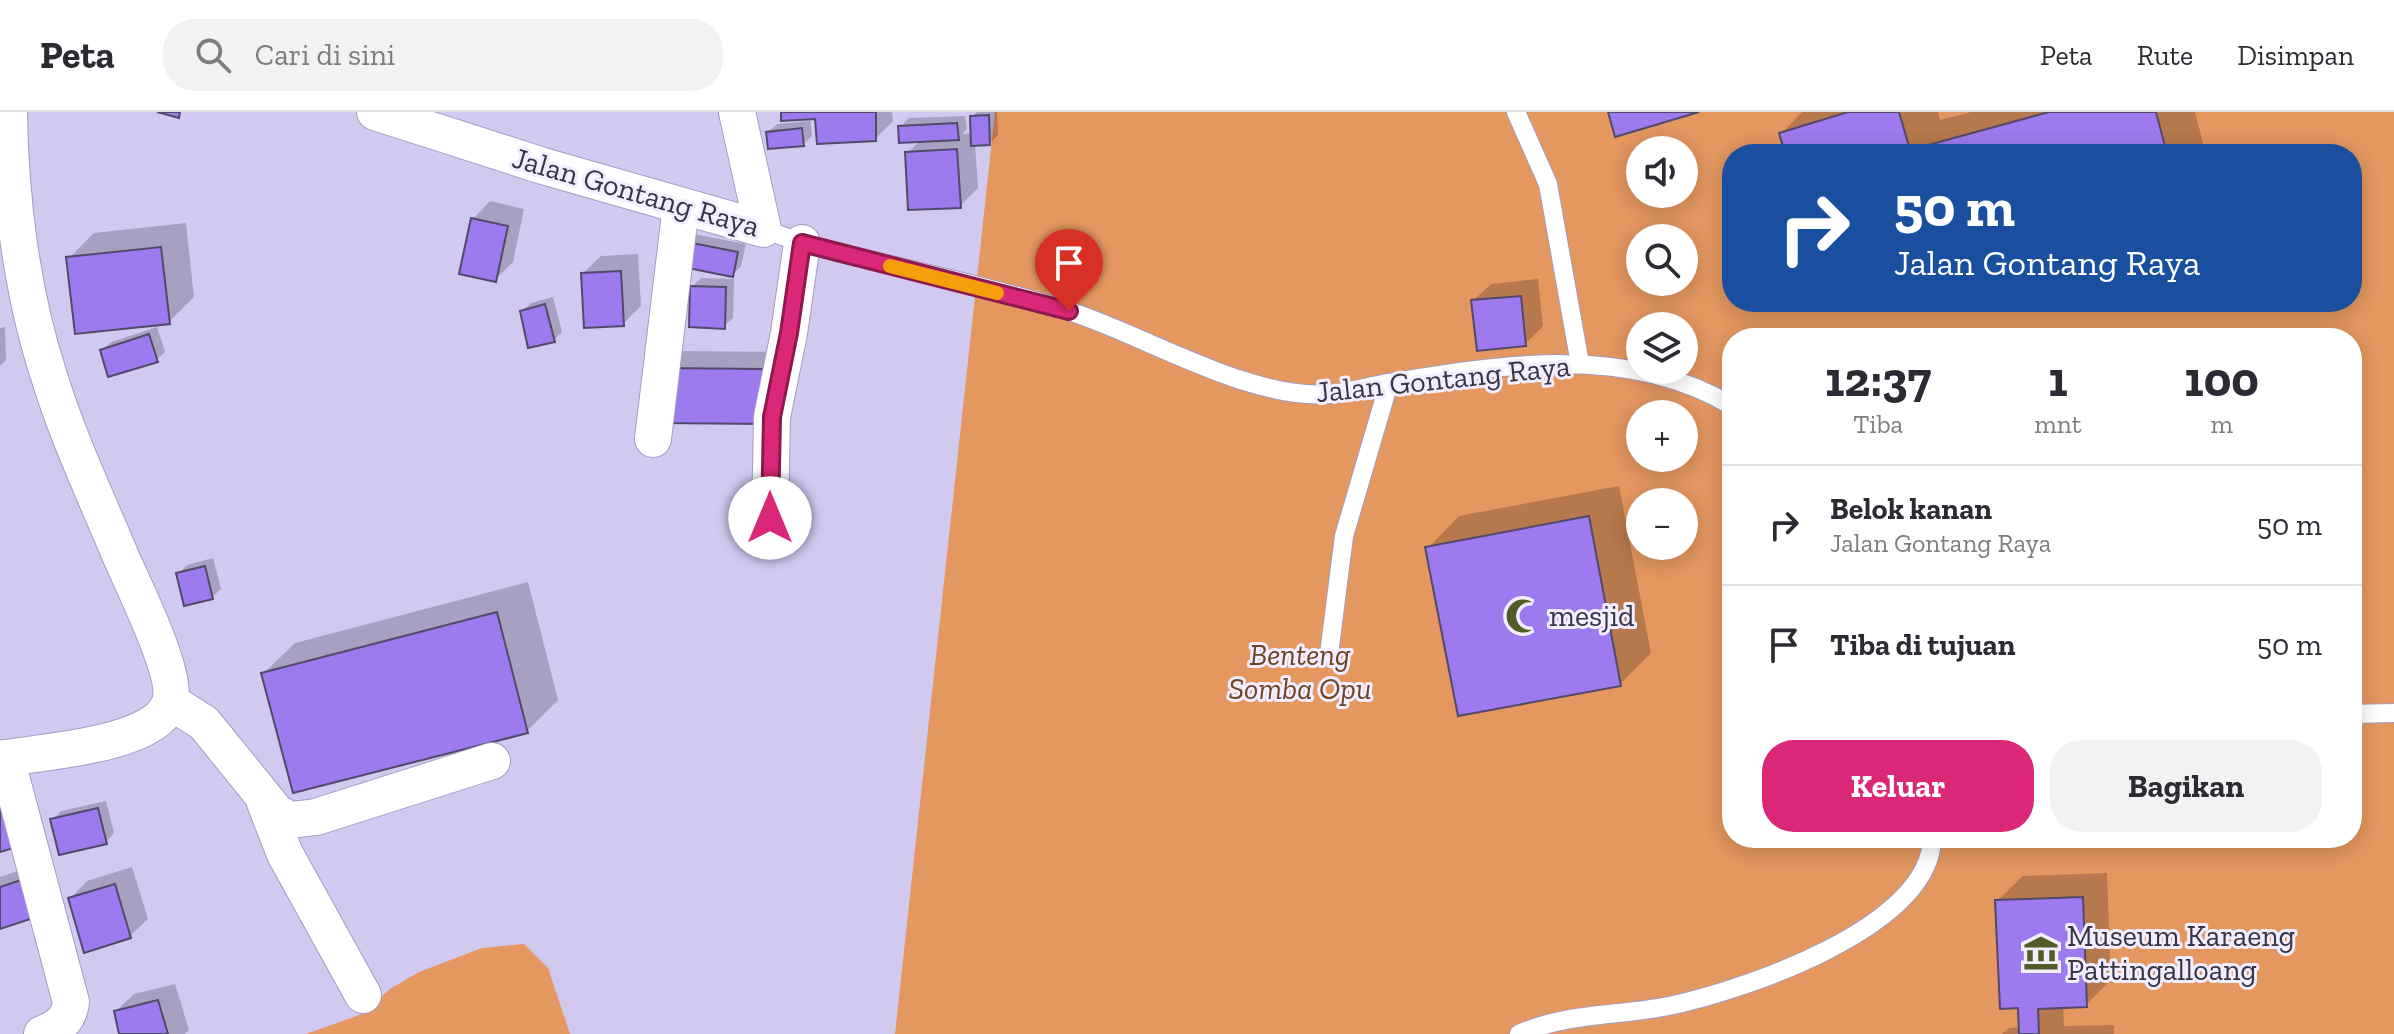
<!DOCTYPE html>
<html lang="id">
<head>
<meta charset="utf-8">
<style>
  body { margin:0; font-family:"Zilla Slab",serif; background:#f2f2f3; color:#2b2b33; height:100vh; display:flex; flex-direction:column; font-size:30px; white-space:nowrap }
  * { box-sizing:border-box; margin:0 }
  p { font-size:26px; color:#7c7c81 }
  .icon { flex:none; width:44px; height:44px; fill:none; stroke:currentColor; stroke-width:2; stroke-linecap:round; stroke-linejoin:round }
  .map { position:relative; flex:1; overflow:hidden }
  .drawer { position:absolute; left:1722px; top:216px; width:640px; height:520px; display:flex; flex-direction:column; background:#fff; border-radius:32px; box-shadow:0 4px 20px #0003 }
  .drawer>* { flex:none }
  .guide { position:absolute; left:1722px; top:32px; width:640px; height:168px; border-radius:32px; box-shadow:0 4px 20px #0003; background:#1a4fa0; color:#fff; overflow:hidden }
  .fabs { position:absolute; left:1626px; top:24px; display:grid; gap:16px }
  .fabs a { display:grid; place-items:center; width:72px; height:72px; border-radius:50%; background:#fff; box-shadow:0 4px 20px #0003; font-size:40px }
  .pin { position:absolute; display:grid; place-items:center; width:68px; height:68px; color:#fff; margin:-82px -34px; border-radius:50% 50% 50% 0; rotate:-45deg; box-shadow:0 0 8px #0007 }
  .pin .icon { rotate:45deg }
  .me { position:absolute; width:88px; margin:-44px; rotate:0deg; stroke-linejoin:round; filter:drop-shadow(0 0 6px #0008) }
  .turn { display:flex; align-items:center; gap:28px; height:168px; padding:0 40px; font-size:36px }
  .turn .icon { width:104px; height:104px; stroke-width:2.5 }
  .turn b { display:block; font-size:56px; line-height:68px }
  .eta { display:flex; justify-content:space-evenly; align-items:center; height:136px; text-align:center }
  .eta b { font-size:48px; font-weight:700; line-height:56px }
  .primary-button { display:flex; gap:16px; margin-top:auto; padding:16px 40px }
  .primary-button a { flex:1; height:92px; border-radius:32px; background:#db2777; color:#fff; font-size:32px; font-weight:700; line-height:92px; text-align:center }
  .primary-button a+a { background:#f2f2f3; color:#2b2b33 }
  ul { padding:0; list-style:none }
  li { display:flex; align-items:center; gap:24px; height:120px; padding:0 40px; border-top:2px solid #e1e1e2 }
  li div { flex:1 }
  li b { display:block; font-size:30px }
  li em { font-style:normal }
  header { display:flex; align-items:center; gap:48px; box-sizing:border-box; height:112px; padding:0 40px; background:#fff; border-bottom:2px solid #e1e1e2 }
  header strong { font-size:38px }
  nav { display:flex; gap:44px; margin-inline-start:auto; font-size:28px }
  .search { width:560px; height:72px; background:#f2f2f3; display:flex; align-items:center; gap:20px; box-sizing:border-box; padding:0 28px; border-radius:32px; color:#7c7c81; font-size:30px }
  .map>svg:first-child { display:block }
  .green { fill:#e4975f; fill-rule:evenodd }
  .shadow { fill:#0003 }
  .building { fill:#9d7aed; stroke:#52496b; stroke-width:2 }
  .lines { fill:none; stroke-linecap:round; stroke-linejoin:round }
  .lane-casing { stroke:#a49bc2; stroke-width:20 }
  .street-casing { stroke:#a49bc2; stroke-width:38 }
  .lane { stroke:#fff; stroke-width:18 }
  .street { stroke:#fff; stroke-width:36 }
  .route-casing { stroke:#8e194d; stroke-width:20 }
  .route { stroke:#db2777; stroke-width:14 }
  .slow { stroke:#f59e0b; stroke-width:14 }
  .labels { text-anchor:middle; dominant-baseline:central; stroke-width:6; stroke-linejoin:round; paint-order:stroke }
  .street-label { font-size:30px; fill:#383444; stroke:#f2eeff }
  .poi-label { font-size:30px; fill:#383444; stroke:#f2eeff; text-anchor:start }
  .park-label { font-size:30px; font-style:italic; fill:#6f4220; stroke:#f2eeff }
</style>
</head>
<body>
<header>
<strong>Peta</strong>
<div class="search"><svg class="icon" aria-label="search" viewBox="0 0 24 24"><circle cx="10" cy="10" r="6"/><path d="M15 15l6 6"/></svg>Cari di sini</div>
<nav><a>Peta</a><a>Rute</a><a>Disimpan</a></nav>
</header>
<div class="map">
<svg width="2394" height="922" viewBox="0 0 2394 922">
  <rect width="100%" height="100%" fill="#d2c9f1"/>
  <g class="green">
    <path d="M995 0H2394V922H895ZM1640 38H1684V82H1640ZM1732 42H2352V190H1732ZM1640 126H1684V170H1640ZM1640 214H1684V258H1640ZM1732 226H2352V726H1732ZM1640 302H1684V346H1640ZM1640 390H1684V434H1640Z"/>
    <path d="M524 832 548 856 570 922H306L362 902 390 877 419 860 482 836Z"/>
  </g>
  <g class="shadow">
    <path d="M783 0H892L893 9 875 27 810 5 812 24 803 32 768 20 777 12 809 9V5Z"/>
    <path d="M977 0H997L998 23 990 31 975 32 978 76 960 94 907 41 921 28 900 15 909 6 965 4 967 17 962 22 972 21V5Z"/>
    <path d="M1802 0H1938L1940 8 1971 0H2195L2206 42H1787L1781 22Z"/>
    <path d="M490 89 524 97 513 150 495 168 473 107Z"/>
    <path d="M186 111 194 185 169 210 69 146 94 121Z"/>
    <path d="M693 122 746 132 741 154 733 163 681 152Z"/>
    <path d="M638 142 641 194 623 212 583 161 601 144Z"/>
    <path d="M701 166 734 167 733 206 724 214 692 175Z"/>
    <path d="M1538 167 1543 214 1525 232 1473 189 1491 172Z"/>
    <path d="M553 185 562 220 554 228 522 199 531 191Z"/>
    <path d="M5 215 6 248 0 254V216Z"/>
    <path d="M157 215 165 240 156 248 102 238 111 230Z"/>
    <path d="M681 239 786 240V293L664 257Z"/>
    <path d="M1619 374 1651 541 1620 572 1428 436 1459 404Z"/>
    <path d="M213 446 221 477 212 485 179 461 187 453Z"/>
    <path d="M528 470 558 588 527 619 263 562 295 531Z"/>
    <path d="M106 689 114 721 106 730 52 708 61 699Z"/>
    <path d="M39 752 0 815V765Z"/>
    <path d="M132 755 148 807 130 824 70 787 87 769Z"/>
    <path d="M2107 761 2111 868 2086 893 2063 894 2064 914 2114 913V922H2002L2009 916 2021 915 2020 894 1997 789 2023 764Z"/>
    <path d="M175 872 189 918 185 922H122L116 899 134 882Z"/>
  </g>
  <g class="building">
    <path d="M157 0H180L179 6Z"/>
    <path d="M781 0H876V29L817 32 815 7 781 9Z"/>
    <path d="M1608 0H1699L1615 25Z"/>
    <path d="M1848 0H1899L1910 38 2049 0H2156L2167 42H1785L1779 21Z"/>
    <path d="M989 3 990 33 971 34 970 4Z"/>
    <path d="M957 11 959 28 899 31 898 14Z"/>
    <path d="M802 16 804 34 768 37 766 20Z"/>
    <path d="M957 37 961 96 908 98 905 40Z"/>
    <path d="M471 106 508 114 496 170 459 162Z"/>
    <path d="M682 129 738 140 733 165 678 154Z"/>
    <path d="M161 135 170 212 75 222 66 145Z"/>
    <path d="M621 159 624 214 584 216 581 161Z"/>
    <path d="M690 174 726 175 725 217 689 215Z"/>
    <path d="M1521 184 1526 234 1477 239 1471 188Z"/>
    <path d="M545 192 555 230 528 236 520 199Z"/>
    <path d="M149 222 158 250 108 265 100 238Z"/>
    <path d="M662 256 770 257 769 312 662 311Z"/>
    <path d="M1589 404 1621 574 1458 604 1425 435Z"/>
    <path d="M205 454 213 487 184 494 176 461Z"/>
    <path d="M497 500 528 621 293 681 261 561Z"/>
    <path d="M0 681 17 735 0 740Z"/>
    <path d="M98 696 107 732 59 743 50 707Z"/>
    <path d="M21 768 33 806 0 817V775Z"/>
    <path d="M115 772 131 826 84 841 68 786Z"/>
    <path d="M2083 785 2087 895 2038 897 2039 922H2019L2018 896 2000 897 1995 788Z"/>
    <path d="M158 888 168 922H119L114 899Z"/>
  </g>
  <g class="lines">
    <g class="lane-casing">
      <g id="lane">
        <path d="M1516 0 1548 72 1580 252"/>
        <path d="M763 117 802 131C891 155 984 172 1072 200 1150 226 1250 288 1329 282 1349 281 1369 274 1389 271 1501 252 1630 232 1732 294"/>
        <path d="M1329 542 1344 424 1389 271"/>
        <path d="M2352 602 2394 601"/>
        <path d="M1519 922C1565 901 1619 904 1669 894 1741 879 1931 816 1932 726"/>
      </g>
    </g>
    <g class="street-casing">
      <g id="street">
        <path d="M375 0 543 54 763 117 737 0"/>
        <path d="M653 327 681 94"/>
        <path d="M770 406 772 305 789 221 802 131"/>
        <path d="M171 590 204 611 277 701 291 708 316 705 492 649"/>
        <path d="M6 646 71 890C69 908 58 916 42 922"/>
        <path d="M0 647C39 640 152 634 169 593 181 567 133 473 121 445 96 385 68 326 49 264 22 182 10 86 9 0"/>
        <path d="M265 691 285 742 363 883"/>
      </g>
    </g>
    <use href="#lane" class="lane"/>
    <use href="#street" class="street"/>
  </g>
  <g class="lines">
    <g class="route-casing">
      <path id="route" d="M770 406 772 305 789 221 802 131 1069 199"/>
    </g>
    <use href="#route" class="route"/>
    <path class="slow" d="M890 154 997 181"/>
  </g>
  <defs>
    <g id="mosque-bare" transform="scale(2.76)"><path d="M3.5-4.9A6 6 0 1 0 3.5 4.9A5 5 0 1 1 3.5-4.9Z" fill="#545a28" stroke="#f2eeff" stroke-width="2.5" paint-order="stroke"/></g>
    <g id="museum-bare" transform="scale(2.76)"><path d="M0-6L6-3V-2H-6V-3ZM-5-1h2V3h-2ZM-1-1h2V3h-2ZM3-1h2V3H3ZM-6 4H6V6H-6Z" fill="#545a28" stroke="#f2eeff" stroke-width="2.5" paint-order="stroke"/></g>
  </defs>
  <g fill-rule="evenodd">
    <use href="#mosque-bare" x="1523" y="504"/>
    <use href="#museum-bare" x="2041" y="841"/>
  </g>
  <g class="labels">
    <g class="street-label">
      <text transform="translate(636 80) rotate(16)">Jalan Gontang Raya</text>
      <text transform="translate(1443 267) rotate(-6)">Jalan Gontang Raya</text>
    </g>
    <g class="poi-label">
      <text x="1549" y="504">mesjid</text>
      <text x="2067" y="824">Museum Karaeng<tspan x="2067" dy="34">Pattingalloang</tspan></text>
    </g>
    <g class="park-label">
      <text x="1300" y="543">Benteng<tspan x="1300" dy="34">Somba Opu</tspan></text>
    </g>
  </g>
</svg>
<div class="fabs">
<a><svg class="icon" aria-label="sound" viewBox="0 0 24 24"><path d="M4 9h4l5-4v14l-5-4H4zM17 9q2 3 0 6"/></svg></a>
<a><svg class="icon" aria-label="search" viewBox="0 0 24 24"><circle cx="10" cy="10" r="6"/><path d="M15 15l6 6"/></svg></a>
<a><svg class="icon" aria-label="layers" viewBox="0 0 24 24"><path d="M12 4l9 5-9 5-9-5zM3 14l9 5 9-5"/></svg></a>
<a>+</a>
<a>−</a>
</div>
<div class="pin" style="left:1069px;top:199px;background:#d93025"><svg class="icon" aria-label="arrive" viewBox="0 0 24 24"><path d="M6 21V4h12l-3 4 3 4H6"/></svg></div>
<svg class="me" style="left:770px;top:406px" viewBox="-20 -20 40 40"><circle r="19" fill="#fff"/><path d="M0-13L10 11 0 6-10 11z" fill="#db2777"/></svg>
<div class="guide">
<div class="turn"><svg class="icon" aria-label="right" viewBox="0 0 24 24"><path d="M7 20v-9h11M14 6l5 5-5 5"/></svg><div><b>50 m</b>Jalan Gontang Raya</div></div>
</div>
<section class="drawer">
<div class="eta">
<div><b>12:37</b><p>Tiba</p></div>
<div><b>1</b><p>mnt</p></div>
<div><b>100</b><p>m</p></div>
</div>
<ul>
<li><svg class="icon" aria-label="right" viewBox="0 0 24 24"><path d="M7 20v-9h11M14 6l5 5-5 5"/></svg><div><b>Belok kanan</b><p>Jalan Gontang Raya</p></div><em>50 m</em></li>
<li><svg class="icon" aria-label="arrive" viewBox="0 0 24 24"><path d="M6 21V4h12l-3 4 3 4H6"/></svg><div><b>Tiba di tujuan</b></div><em>50 m</em></li>
</ul>
<div class="primary-button"><a>Keluar</a><a>Bagikan</a></div>
</section>
</div>
</body>
</html>
